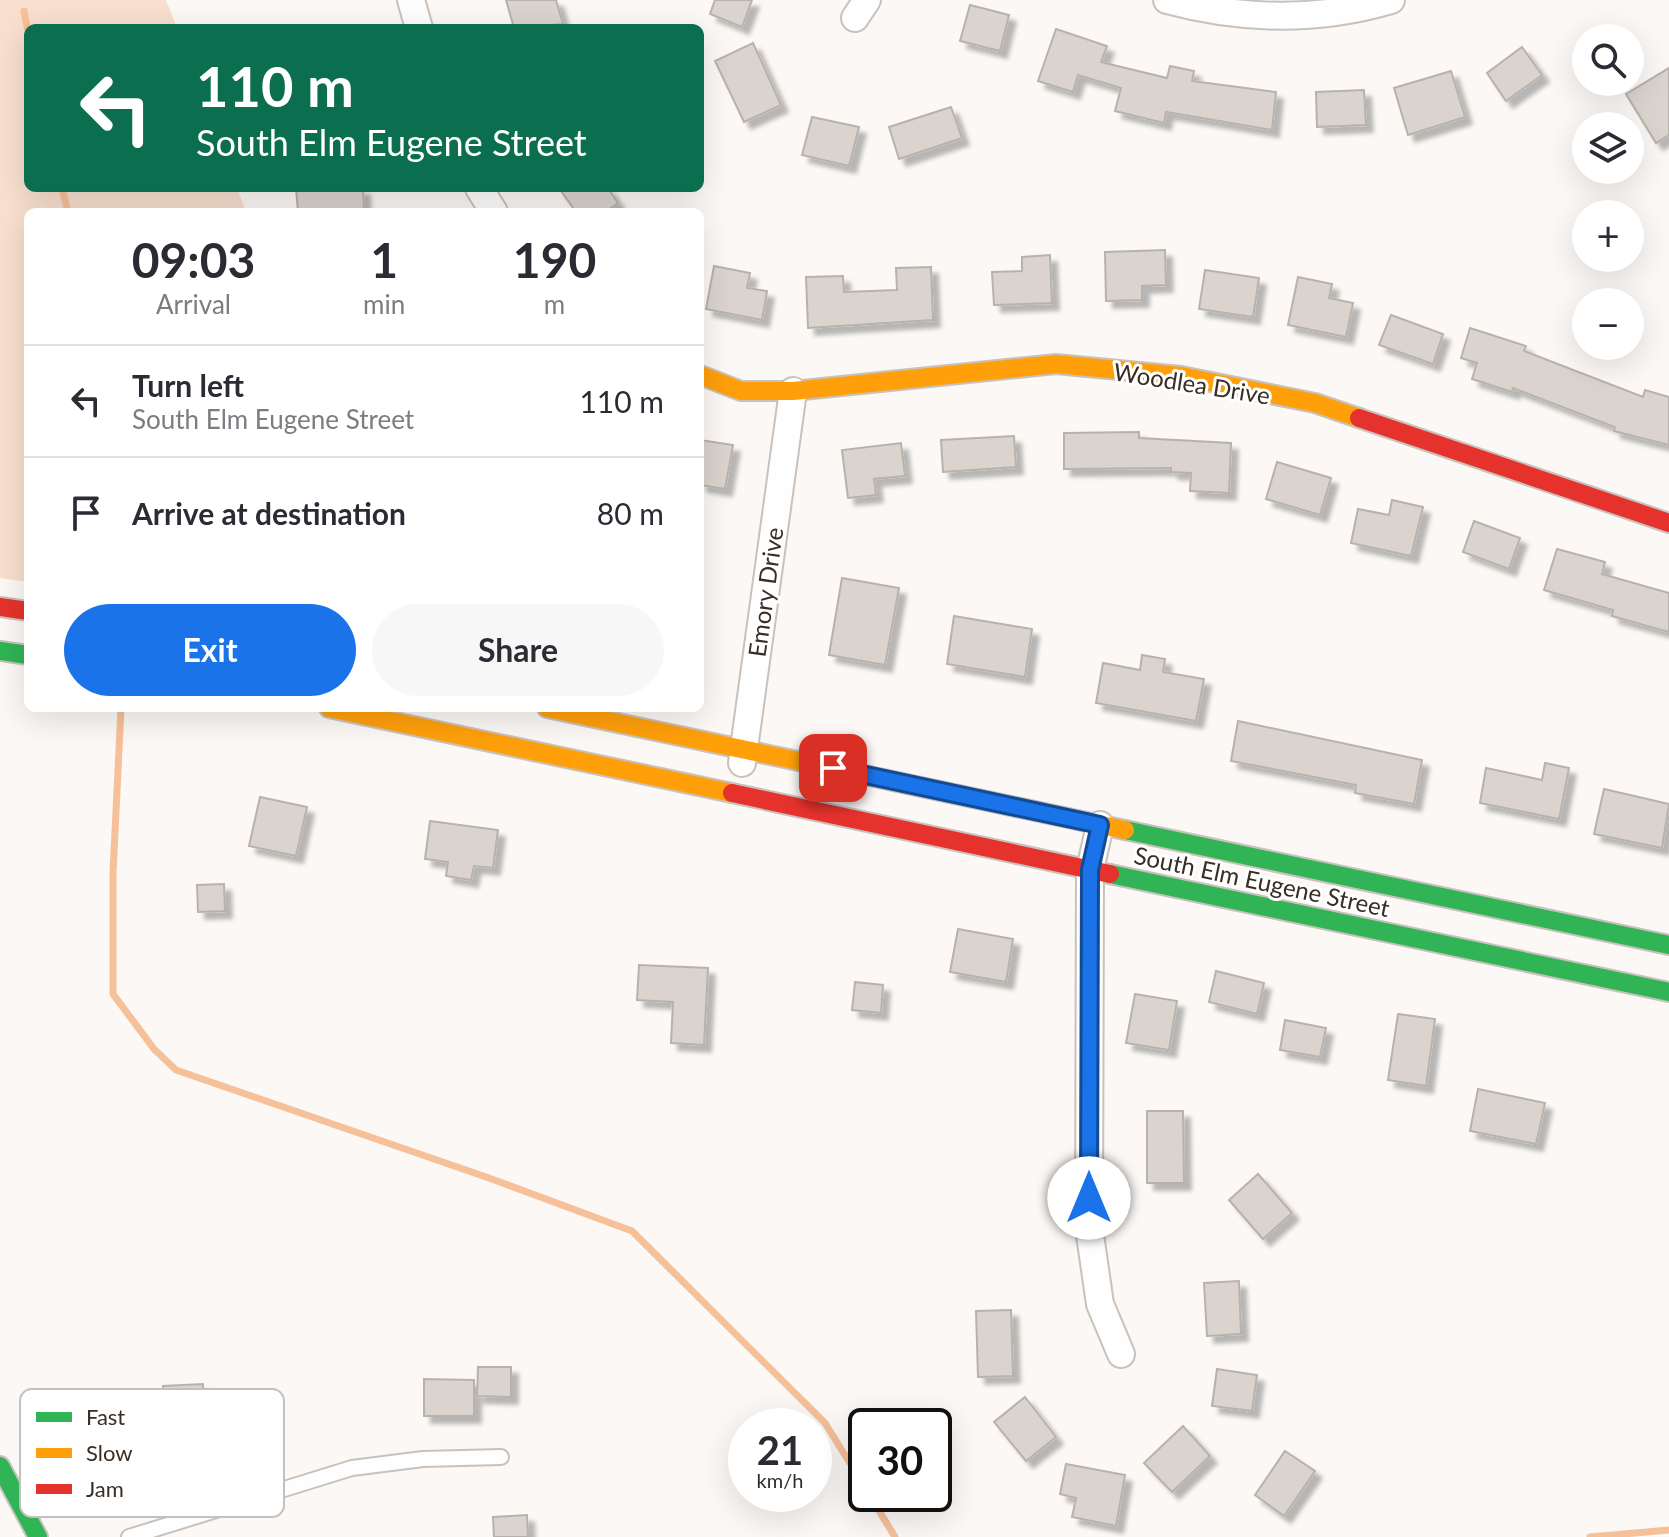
<!DOCTYPE html>
<html lang="en">
<head>
<meta charset="utf-8">
<style>
  body { margin:0; font-family:Lato,sans-serif; background:#f7f7f7; color:#2b2b33; height:100vh; display:flex; flex-direction:column; font-size:30px; white-space:nowrap }
  * { box-sizing:border-box; margin:0 }
  p { font-size:26px; color:#7c7c81 }
  .icon { flex:none; width:44px; height:44px; fill:none; stroke:currentColor; stroke-width:2; stroke-linecap:round; stroke-linejoin:round }
  .map { position:relative; flex:1; overflow:hidden }
  .drawer { position:absolute; left:24px; top:208px; width:680px; height:504px; display:flex; flex-direction:column; background:#fff; border-radius:12px; box-shadow:0 8px 32px #0002 }
  .drawer>* { flex:none }
  .top-card { position:absolute; left:24px; top:24px; width:680px; height:168px; border-radius:12px; box-shadow:0 8px 32px #0002; background:#0b6e4f; color:#fff; overflow:hidden }
  .buttons { position:absolute; left:1572px; top:24px; display:grid; gap:16px }
  .buttons a { display:grid; place-items:center; width:72px; height:72px; border-radius:50%; background:#fff; box-shadow:0 8px 32px #0002; font-size:40px }
  .speed { position:absolute; left:728px; top:1408px; display:flex; gap:16px; font-size:40px; font-weight:700; text-align:center }
  .speed>* { display:grid; place-content:center; width:104px; height:104px; border-radius:50%; background:#fff; box-shadow:0 8px 32px #0002; line-height:1 }
  .speed small { font-size:20px; font-weight:400 }
  .speed .limit { border:4px solid #111; border-radius:12px; background:#fff; color:#111 }
  .pin { position:absolute; display:grid; place-items:center; width:68px; height:68px; color:#fff; margin:-34px; border-radius:16px; box-shadow:0 4px 12px #0006 }
  .me { position:absolute; width:88px; margin:-44px; rotate:0deg; stroke-linejoin:round; filter:drop-shadow(0 0 6px #0008) }
  .turn { display:flex; align-items:center; gap:28px; height:168px; padding:0 40px; font-size:36px }
  .turn .icon { width:104px; height:104px; stroke-width:2.5 }
  .turn b { display:block; font-size:56px; line-height:68px }
  .eta { display:flex; justify-content:space-evenly; align-items:center; height:136px; text-align:center }
  .eta b { font-size:48px; font-weight:700; line-height:56px }
  .cta { display:flex; gap:16px; margin-top:auto; padding:16px 40px }
  .cta a { flex:1; height:92px; border-radius:48px; background:#1a73e8; color:#fff; font-size:32px; font-weight:700; line-height:92px; text-align:center }
  .cta a+a { background:#f7f7f7; color:#2b2b33 }
  ul { padding:0; list-style:none }
  li { display:flex; align-items:center; gap:24px; height:112px; padding:0 40px; border-top:2px solid #e1e1e2 }
  li div { flex:1 }
  li b { display:block; font-size:30px }
  li em { font-style:normal }
  .map>svg:first-child { display:block }
  .green { fill:#f8dfce }
  .lines { fill:none; stroke-linecap:round; stroke-linejoin:round }
  .stream { stroke:#f6c199; stroke-width:7 }
  .building { fill:#dbd4ce; stroke:#b8b2ac; stroke-width:2; filter:url(#shadow) }
  .lane-casing { stroke:#c9c2bc; stroke-width:18 }
  .street-casing { stroke:#c9c2bc; stroke-width:30 }
  .fast-casing { stroke:#c9c2bc; stroke-width:22 }
  .slow-casing { stroke:#c9c2bc; stroke-width:22 }
  .jam-casing { stroke:#c9c2bc; stroke-width:22 }
  .lane { stroke:#fefefe; stroke-width:14 }
  .street { stroke:#fefefe; stroke-width:26 }
  .fast { stroke:#30b455; stroke-width:18 }
  .slow { stroke:#ff9f0a; stroke-width:18 }
  .jam { stroke:#e5322d; stroke-width:18 }
  .route-casing { stroke:#114b97; stroke-width:20 }
  .route { stroke:#1a73e8; stroke-width:14 }
  .labels { text-anchor:middle; dominant-baseline:central; stroke-width:6; stroke-linejoin:round; paint-order:stroke }
  .street-label { font-size:24px; fill:#392d24; stroke:#fff }
  .key { fill:#fff; stroke:#c4c0bd; stroke-width:2 }
  .key-label { font-size:22px; fill:#392d24 }
</style>
</head>
<body>
<div class="map">
<svg width="1669" height="1537" viewBox="0 0 1669 1537">
  <defs>
    <filter id="shadow"><feDropShadow dx="7" dy="7" stdDeviation="2" flood-color="#0004"/></filter>
  </defs>
  <rect width="100%" height="100%" fill="#fbf8f5"/>
  <path class="green" d="M0 0H166L177 28H28V188H237L246 212H28V582L0 578Z"/>
  <g class="lines">
    <g class="stream">
      <path d="M24 11 28 31"/>
      <path d="M62 188 68 212"/>
      <path d="M121 708 113 873V994L154 1049 176 1070 489 1178 632 1231 825 1423 866 1489"/>
      <path d="M869 1494 895 1537"/>
      <path d="M1590 1537 1669 1530"/>
    </g>
  </g>
  <g class="building">
    <path d="M506 0H556L563 24 514 28Z"/>
    <path d="M715 0H752L742 27 710 14Z"/>
    <path d="M970 5 1009 15 1000 51 960 41Z"/>
    <path d="M1056 29 1107 46 1101 62 1167 78 1170 66 1194 71 1192 81 1276 92 1272 130 1166 112 1164 123 1115 111 1121 88 1078 75 1073 92 1038 81Z"/>
    <path d="M753 43 781 105 744 122 715 61Z"/>
    <path d="M1522 47 1542 75 1506 101 1487 73Z"/>
    <path d="M1669 68V135L1656 143 1626 94Z"/>
    <path d="M1451 71 1465 117 1408 135 1394 88Z"/>
    <path d="M1364 90 1366 125 1317 127 1316 92Z"/>
    <path d="M951 107 962 138 899 159 889 127Z"/>
    <path d="M812 117 859 127 849 166 802 155Z"/>
    <path d="M296 188H363L364 212H298Z"/>
    <path d="M559 188H608L618 203 605 212H576Z"/>
    <path d="M1165 250 1166 285 1142 286V300L1106 301 1105 252Z"/>
    <path d="M1050 255 1052 303 994 305 992 272 1022 271V257Z"/>
    <path d="M714 266 750 273 747 288 767 291 762 320 706 309Z"/>
    <path d="M931 267 933 320 808 328 806 277 843 276 844 292 897 290 896 268Z"/>
    <path d="M1205 270 1259 278 1253 317 1199 309Z"/>
    <path d="M1298 277 1332 284 1329 298 1353 303 1346 337 1288 325Z"/>
    <path d="M1391 315 1443 334 1433 364 1379 345Z"/>
    <path d="M1470 328 1526 346 1524 351 1643 397 1645 390 1669 397V445L1614 431 1615 427 1513 388 1512 392 1472 379 1477 363 1461 358Z"/>
    <path d="M1139 432V438L1231 443 1229 493 1190 491 1191 473 1171 472V468L1064 469V433Z"/>
    <path d="M1014 436 1016 467 943 472 941 440Z"/>
    <path d="M700 440 733 445 725 489 700 485Z"/>
    <path d="M901 443 905 476 874 479 876 495 848 498 842 450Z"/>
    <path d="M1277 462 1331 478 1320 515 1266 499Z"/>
    <path d="M1392 500 1423 507 1411 556 1351 543 1358 509 1389 515Z"/>
    <path d="M1474 521 1520 538 1509 569 1463 552Z"/>
    <path d="M1557 549 1605 562 1602 574 1669 593V632L1612 616 1613 610 1544 590Z"/>
    <path d="M842 578 899 588 885 665 829 655Z"/>
    <path d="M954 616 1032 629 1025 677 947 664Z"/>
    <path d="M1142 655 1165 659 1163 672 1204 679 1196 721 1096 703 1103 663 1140 670Z"/>
    <path d="M1238 721 1422 760 1414 804 1355 793 1356 785 1231 761Z"/>
    <path d="M1545 763 1569 768 1559 819 1480 803 1486 768 1542 780Z"/>
    <path d="M1604 789 1669 804 1662 848 1594 834Z"/>
    <path d="M260 797 307 807 296 856 249 846Z"/>
    <path d="M430 821 498 830 493 868 474 866 471 880 446 876 448 862 425 859Z"/>
    <path d="M224 884 225 911 198 912 197 885Z"/>
    <path d="M958 929 1013 939 1006 982 950 972Z"/>
    <path d="M639 965 708 968 704 1045 671 1043 673 1002 637 1000Z"/>
    <path d="M1216 971 1264 983 1257 1014 1209 1002Z"/>
    <path d="M855 982 883 985 881 1013 852 1010Z"/>
    <path d="M1135 994 1177 1001 1169 1050 1126 1043Z"/>
    <path d="M1398 1014 1435 1019 1426 1086 1388 1080Z"/>
    <path d="M1285 1020 1326 1028 1320 1057 1280 1050Z"/>
    <path d="M1478 1089 1545 1103 1536 1144 1470 1131Z"/>
    <path d="M1147 1111H1183L1184 1183H1147Z"/>
    <path d="M1258 1174 1292 1213 1263 1239 1229 1200Z"/>
    <path d="M1239 1281 1241 1334 1207 1336 1204 1283Z"/>
    <path d="M1011 1310 1013 1376 978 1377 976 1311Z"/>
    <path d="M478 1367H511V1397L477 1396Z"/>
    <path d="M1217 1369 1257 1375 1252 1411 1212 1406Z"/>
    <path d="M424 1379 474 1380V1416H424Z"/>
    <path d="M203 1384 206 1470 166 1471 163 1386Z"/>
    <path d="M1025 1397 1056 1437 1026 1461 994 1422Z"/>
    <path d="M1183 1426 1210 1456 1172 1492 1144 1463Z"/>
    <path d="M1285 1451 1315 1471 1284 1516 1255 1495Z"/>
    <path d="M1066 1464 1125 1475 1116 1526 1072 1517 1076 1498 1060 1494Z"/>
    <path d="M527 1515 528 1537H494L493 1517Z"/>
  </g>
  <g class="lines">
    <g class="lane-casing">
      <path id="lane" d="M129 1537 352 1468 423 1459 501 1457"/>
    </g>
    <g class="street-casing">
      <g id="street">
        <path d="M411 0 419 28"/>
        <path d="M1167 0C1241 20 1316 22 1391 0"/>
        <path d="M855 18 867 0"/>
        <path d="M479 188 494 212"/>
        <path d="M742 763 793 391"/>
        <path d="M1100 825 1090 870 1089 1228 1100 1304 1121 1354"/>
      </g>
    </g>
    <g class="fast-casing">
      <g id="fast">
        <path d="M0 651 28 655"/>
        <path d="M1125 830 1669 945"/>
        <path d="M1110 874 1669 992"/>
        <path d="M0 1466 38 1537"/>
      </g>
    </g>
    <g class="slow-casing">
      <g id="slow">
        <path d="M700 375 741 391H793L1056 364 1181 376 1315 403 1359 418"/>
        <path d="M329 708 732 793"/>
        <path d="M547 708 1125 830"/>
      </g>
    </g>
    <g class="jam-casing">
      <g id="jam">
        <path d="M1359 418 1669 523"/>
        <path d="M0 607 28 611"/>
        <path d="M732 793 1110 874"/>
      </g>
    </g>
    <use href="#lane" class="lane"/>
    <use href="#street" class="street"/>
    <use href="#fast" class="fast"/>
    <use href="#slow" class="slow"/>
    <use href="#jam" class="jam"/>
  </g>
  <g class="lines">
    <g class="route-casing">
      <path id="route" d="M833 768 1100 825 1090 870 1089 1198"/>
    </g>
    <use href="#route" class="route"/>
  </g>
  <g class="labels">
    <g class="street-label">
      <text transform="translate(1192 383) rotate(9)">Woodlea Drive</text>
      <text transform="translate(765 592) rotate(-82)">Emory Drive</text>
      <text transform="translate(1262 881) rotate(12)">South Elm Eugene Street</text>
    </g>
  </g>
  <rect x="20" y="1389" width="264" height="128" rx="12" class="key"/>
  <rect x="36" y="1412" width="36" height="10" fill="#30b455"/>
  <rect x="36" y="1448" width="36" height="10" fill="#ff9f0a"/>
  <rect x="36" y="1484" width="36" height="10" fill="#e5322d"/>
  <g class="key-label">
    <text x="86" y="1425">Fast</text>
    <text x="86" y="1461">Slow</text>
    <text x="86" y="1497">Jam</text>
  </g>
</svg>
<div class="buttons">
<a><svg class="icon" aria-label="search" viewBox="0 0 24 24"><circle cx="10" cy="10" r="6"/><path d="M15 15l6 6"/></svg></a>
<a><svg class="icon" aria-label="layers" viewBox="0 0 24 24"><path d="M12 4l9 5-9 5-9-5zM3 14l9 5 9-5"/></svg></a>
<a>+</a>
<a>−</a>
</div>
<div class="speed"><div>21<small>km/h</small></div><div class="limit">30</div></div>
<div class="pin" style="left:833px;top:768px;background:#d93025"><svg class="icon" aria-label="arrive" viewBox="0 0 24 24"><path d="M6 21V4h12l-3 4 3 4H6"/></svg></div>
<svg class="me" style="left:1089px;top:1198px" viewBox="-20 -20 40 40"><circle r="19" fill="#fff"/><path d="M0-13L10 11 0 6-10 11z" fill="#1a73e8"/></svg>
<div class="top-card">
<div class="turn"><svg class="icon" aria-label="left" viewBox="0 0 24 24"><path d="M17 20v-9H6M10 6l-5 5 5 5"/></svg><div><b>110 m</b>South Elm Eugene Street</div></div>
</div>
<section class="drawer">
<div class="eta">
<div><b>09:03</b><p>Arrival</p></div>
<div><b>1</b><p>min</p></div>
<div><b>190</b><p>m</p></div>
</div>
<ul>
<li><svg class="icon" aria-label="left" viewBox="0 0 24 24"><path d="M17 20v-9H6M10 6l-5 5 5 5"/></svg><div><b>Turn left</b><p>South Elm Eugene Street</p></div><em>110 m</em></li>
<li><svg class="icon" aria-label="arrive" viewBox="0 0 24 24"><path d="M6 21V4h12l-3 4 3 4H6"/></svg><div><b>Arrive at destination</b></div><em>80 m</em></li>
</ul>
<div class="cta"><a>Exit</a><a>Share</a></div>
</section>
</div>
</body>
</html>
